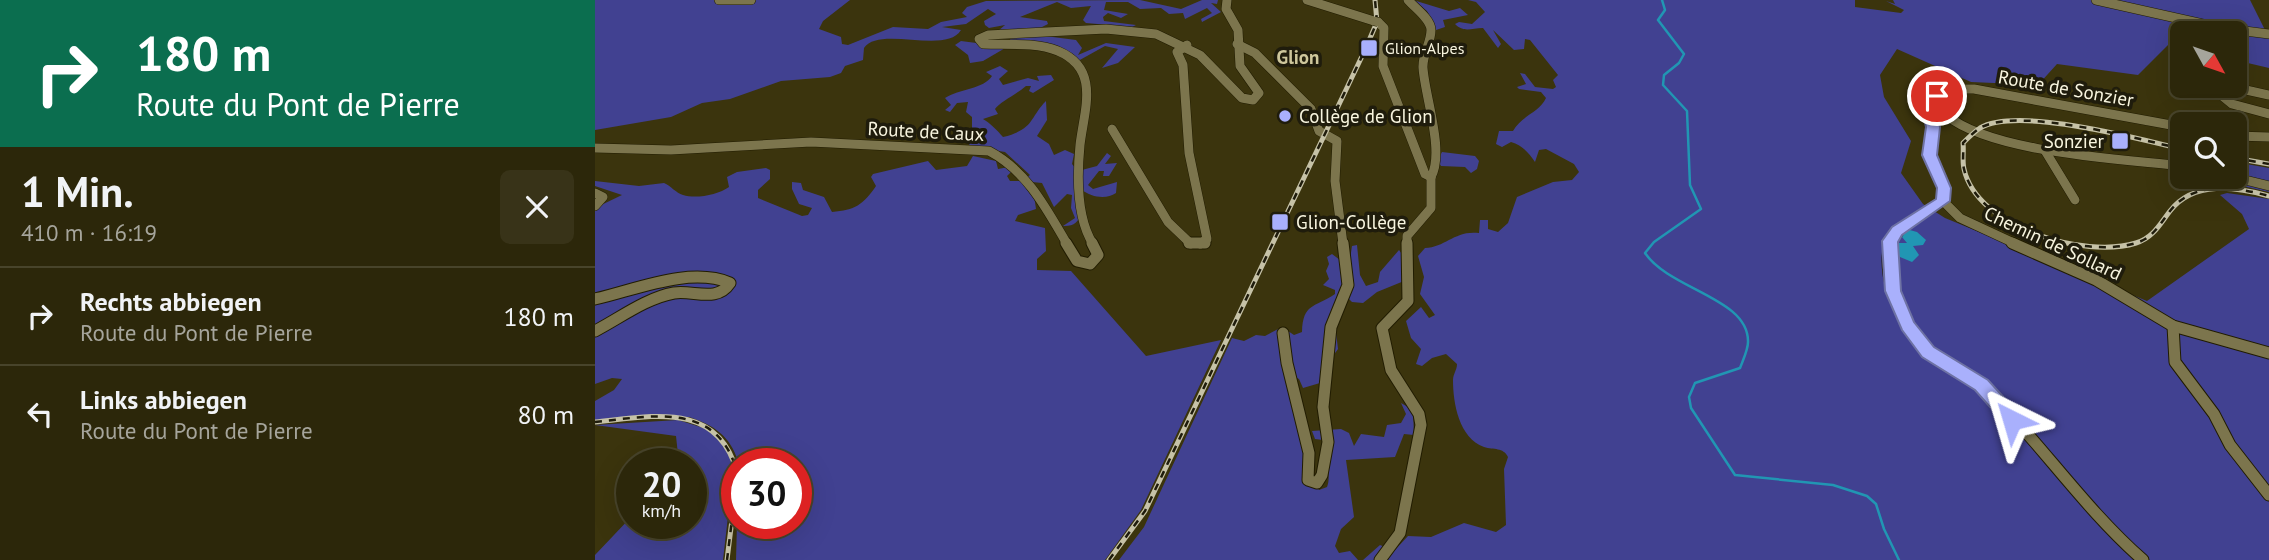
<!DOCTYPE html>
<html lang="de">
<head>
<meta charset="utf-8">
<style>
  body { margin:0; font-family:"PT Sans",sans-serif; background:#383318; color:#f1f3f6; height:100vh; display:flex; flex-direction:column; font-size:26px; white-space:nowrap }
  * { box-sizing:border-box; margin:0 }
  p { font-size:23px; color:#a6a59c }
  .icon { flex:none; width:38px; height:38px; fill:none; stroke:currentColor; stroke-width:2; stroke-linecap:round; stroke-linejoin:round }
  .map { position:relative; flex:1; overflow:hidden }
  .side { display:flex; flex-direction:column; background:#2c270a; width:595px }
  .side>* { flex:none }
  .guide { background:#0b6e4f; color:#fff; overflow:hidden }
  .needle { width:46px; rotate:130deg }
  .fabs { position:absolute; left:1575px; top:21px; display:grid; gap:14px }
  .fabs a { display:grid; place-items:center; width:77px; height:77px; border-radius:10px; background:#2c270a; box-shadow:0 7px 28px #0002,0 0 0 2px #48442b; font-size:35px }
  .speed { position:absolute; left:21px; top:448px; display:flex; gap:14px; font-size:35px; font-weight:700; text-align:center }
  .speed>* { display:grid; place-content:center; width:91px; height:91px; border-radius:50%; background:#2c270a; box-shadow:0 7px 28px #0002,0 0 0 2px #48442b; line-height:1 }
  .speed small { font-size:18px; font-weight:400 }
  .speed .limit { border:10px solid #d22; background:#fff; color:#111 }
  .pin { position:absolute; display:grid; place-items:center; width:60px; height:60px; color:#fff; margin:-30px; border:4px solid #fff; border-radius:50%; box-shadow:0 2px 7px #0007 }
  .me { position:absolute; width:77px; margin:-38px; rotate:320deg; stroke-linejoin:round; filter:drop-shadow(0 0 5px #0008) }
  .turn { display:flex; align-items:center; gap:24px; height:147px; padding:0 21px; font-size:32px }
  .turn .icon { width:91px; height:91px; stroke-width:2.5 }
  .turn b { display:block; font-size:49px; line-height:60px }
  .round { display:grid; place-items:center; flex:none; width:74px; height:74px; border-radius:10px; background:#383318 }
  .overview { display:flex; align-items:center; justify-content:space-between; height:119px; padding:0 21px }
  h1 { font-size:42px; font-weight:800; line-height:52px }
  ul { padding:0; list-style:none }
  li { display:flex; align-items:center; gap:21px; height:98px; padding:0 21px; border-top:2px solid #48442b }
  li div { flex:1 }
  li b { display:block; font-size:26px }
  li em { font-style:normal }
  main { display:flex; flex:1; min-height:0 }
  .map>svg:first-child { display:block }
  .green { fill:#414191 }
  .water { fill:#2196b3 }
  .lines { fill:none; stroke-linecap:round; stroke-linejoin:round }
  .stream { stroke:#2196b3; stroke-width:2.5 }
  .minor-far1-casing { stroke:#211c01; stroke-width:10 }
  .minor-casing { stroke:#211c01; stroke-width:13 }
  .minor-far1 { stroke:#7c754d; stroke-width:9 }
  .minor { stroke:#7c754d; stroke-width:11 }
  .rail-casing { stroke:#c6c2a7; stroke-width:5 }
  .rail { stroke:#1f1c0c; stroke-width:2.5; stroke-dasharray:7; stroke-linecap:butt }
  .minor-bridge-casing { stroke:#211c01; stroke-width:10; stroke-linecap:butt }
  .minor-bridge { stroke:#7c754d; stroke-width:9 }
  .route { fill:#a9b0fc; stroke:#6e72a4; stroke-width:2 }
  .poi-dot { fill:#a9b0fc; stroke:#1f1c0c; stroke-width:2.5 }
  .labels { text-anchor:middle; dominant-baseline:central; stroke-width:7; stroke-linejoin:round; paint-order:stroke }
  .far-poi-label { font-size:16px; fill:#f8f5df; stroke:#1f1c0c; text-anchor:start }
  .far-quarter-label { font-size:19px; font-weight:bold; fill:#cec79c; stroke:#1f1c0c }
  .street-label { font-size:19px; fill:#f8f5df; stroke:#1f1c0c }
  .poi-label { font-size:19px; fill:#f8f5df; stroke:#1f1c0c; text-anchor:start }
</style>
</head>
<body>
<main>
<section class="side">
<div class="guide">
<div class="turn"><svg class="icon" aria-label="right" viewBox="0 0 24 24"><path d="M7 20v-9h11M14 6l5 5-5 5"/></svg><div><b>180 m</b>Route du Pont de Pierre</div></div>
</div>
<div class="overview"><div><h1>1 Min.</h1><p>410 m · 16:19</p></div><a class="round"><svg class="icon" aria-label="close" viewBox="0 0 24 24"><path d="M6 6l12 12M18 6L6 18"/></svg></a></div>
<ul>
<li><svg class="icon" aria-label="right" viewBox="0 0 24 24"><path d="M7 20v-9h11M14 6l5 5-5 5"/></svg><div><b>Rechts abbiegen</b><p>Route du Pont de Pierre</p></div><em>180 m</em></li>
<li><svg class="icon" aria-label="left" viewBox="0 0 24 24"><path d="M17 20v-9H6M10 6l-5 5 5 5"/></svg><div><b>Links abbiegen</b><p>Route du Pont de Pierre</p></div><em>80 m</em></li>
</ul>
</section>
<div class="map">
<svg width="1674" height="560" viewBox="0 0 1674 560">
  <rect width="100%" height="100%" fill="#3b340d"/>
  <g class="green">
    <path d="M0 0H255L228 21 224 29 246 37 247 44 253 45 298 27 333 29 346 22 372 17 367 13 372 7 391 1 545 0 586 9 607 0H623L622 4 616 3 626 12 607 22 606 19 617 13 612 8 590 19 588 13 574 14 566 8 545 9 533 2H511L509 10 533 14 526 18 513 13 508 17 509 21 541 25 537 27 491 23 488 20 496 6 476 8 462 2 425 17 452 21 453 24 439 31 450 36 481 40 487 48 483 55 511 43 540 47 523 63 507 68 523 49 510 46 483 61 415 40 416 37 403 31 410 25 394 28 390 25 389 21 401 14 393 9 371 24 347 27 366 30C351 55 284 25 269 48L268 60 250 66 246 73 235 77 186 81 135 99 107 103 76 117 0 130Z"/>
    <path d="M818 0 854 11 865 8 873 15 848 20 850 27 841 30 832 11Z"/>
    <path d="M873 0H1260V7L1306 13 1309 10 1291 1 1300 4 1298 0H1655L1674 38V68L1640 60V33H1587V48L1573 45 1543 75 1462 64 1443 85 1376 82 1302 49 1285 75 1289 97 1316 141 1306 173 1328 204 1350 218 1552 301 1654 229 1647 214 1625 195 1632 193 1674 199V560H768L785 545 799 551 813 536 836 537 869 523 901 532 911 525 909 469 913 457C908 447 899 450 889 447 864 438 858 403 858 380 858 374 862 370 862 364L851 354 837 358 827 366 821 364 826 349 816 338 811 321 826 307 834 318 840 315 825 294 829 277 823 256 830 248C851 247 860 230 884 233L885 220H893V229L903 232 913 223 922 197 958 182 977 180 984 172 979 164 951 149 944 150 940 162C934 153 927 145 916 142L907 147 901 144 904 131H918C927 115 944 113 951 98L946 92 924 89 922 87 931 84 925 73 930 74 940 87 958 89 961 87 958 80 963 75 935 40 930 39 929 49 919 50 898 30 906 44 903 48 888 28C876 28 869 33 860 24L864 22 877 24 890 12 881 2Z"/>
    <path d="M366 41 412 47 388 61 375 63 373 55 360 45Z"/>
    <path d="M405 66 413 71 404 79 408 85 433 78 444 81 442 76 456 75 459 80 438 93 434 91 436 86H431C422 94 405 102 400 109L403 114 388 119C394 122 403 131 408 137 440 129 434 118 451 101L452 120 442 136 454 144 459 155 470 150 479 154 477 164 483 171 502 166 512 153 516 156 510 164 522 163 514 176H508L509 171H504L493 185 498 189 522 182 521 193C511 200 496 197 487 190 486 207 490 227 468 226L480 218 476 208 477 195 472 194 459 207 447 183 437 182 441 209 423 215 420 221 450 228 451 251 442 259V270L476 271 551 356 626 340 546 510 510 560H141L142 523H201V464L143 461C135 436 119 425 94 417L0 420V401L19 390 27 379 17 378 0 384V208L27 195 0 186V181L44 186 69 183C76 186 81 193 88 195 101 199 123 195 134 187L132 177 142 172 171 168 175 170V179L163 190V198L207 216 213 215 217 208 204 204 197 189V182L206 183 208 190 229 197 237 212C260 210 268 205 281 186L276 177 278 174 333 161 341 170 372 166 378 156 401 161 403 169 414 167 418 170 412 176 415 181H427L435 175 410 152 373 146 383 135 377 129V117L371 112 373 102 362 103 355 112 350 110 356 105 350 98C364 89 389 89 397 76L391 72Z"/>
    <path d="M847 152 880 156 884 161 882 169 876 173 870 167 846 166 843 160Z"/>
    <path d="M1640 162 1674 168V192L1643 185H1612L1602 177H1640Z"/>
    <path d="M762 245 765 275 771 286 783 282 785 272 804 250 807 254 809 281 782 292 768 303 757 302 752 297 740 324 743 349 732 364 725 383 708 388 704 379 693 373 714 473 724 490 732 487C737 475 729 454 728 440L720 439 717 431 746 429 754 433 759 446 766 434 789 437 792 425 806 423 811 414 806 403 818 410 819 435 809 434 800 457 751 460 759 517 746 529 740 546 744 553 755 551 763 560H524L549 527 637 338 649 341 661 335 670 336 687 327 699 335 707 332C708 303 719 308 740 294V290L728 285 734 279 731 271 734 264 732 257 737 254 745 260 755 259 757 246Z"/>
    <path d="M83 420 112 429 125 439 134 452 138 473 128 560H0V555L37 516V523H96V464H84L81 436 0 425Z"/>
  </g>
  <path class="water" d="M1311 229 1322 232 1331 240 1328 245 1318 246 1324 255 1317 262 1305 257 1299 249 1304 243H1312L1307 237Z"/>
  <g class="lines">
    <path class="stream" d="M1067 0 1070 10 1063 20 1089 54 1084 63 1069 75 1068 85 1092 111 1095 185 1106 209 1059 242 1050 253C1075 290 1154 298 1153 342 1153 350 1148 360 1145 368L1100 383 1094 397 1096 408 1140 475 1238 485 1272 496 1281 504 1289 529 1304 560"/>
    <g class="minor-far1-casing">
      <g id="minor-far1">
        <path d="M124 0H156"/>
        <path d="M712 0 779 21"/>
        <path d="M813 0C820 8 836 19 836 30 836 43 827 55 828 68 830 97 850 152 836 177"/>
        <path d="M1501 0 1626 28 1674 34"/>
        <path d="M783 22 789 28 788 66 830 174 836 177"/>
        <path d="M642 44 660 53 716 109 724 131 742 141 740 181 748 244"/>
        <path d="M592 45 582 52 588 65 594 153 612 239 605 244"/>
        <path d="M1623 86 1620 90 1637 104 1674 114"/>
        <path d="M1633 86 1674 95"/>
        <path d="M1342 96C1344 102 1346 111 1351 115 1397 153 1527 159 1587 166"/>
        <path d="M517 129 573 222 596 244"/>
        <path d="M1640 136 1674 137"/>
        <path d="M0 148 76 150 216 142 394 151C432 171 451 208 472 244"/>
        <path d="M1449 149 1480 200"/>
        <path d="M1638 177 1674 186"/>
        <path d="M0 193 8 197 0 206"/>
        <path d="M1348 201 1365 218 1421 244"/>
        <path d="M498 244C481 217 482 176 485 145 489 110 506 69 463 51 440 42 412 45 388 44L384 39 393 35 511 29 561 34 605 55 647 98 658 100 664 93 645 66 643 30 631 9 632 0"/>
        <path d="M812 244V236L836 208V177"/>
        <path d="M1295 244 1310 225 1348 201 1349 188 1335 161 1338 127 1332 105C1341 87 1361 89 1379 89L1587 127"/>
      </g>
    </g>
    <g class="minor-casing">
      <g id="minor">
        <path d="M471 243 482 261 495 264 503 255 497 243"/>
        <path d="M594 243H610"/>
        <path d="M1295 243C1288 274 1301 307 1318 333 1338 364 1372 370 1397 395 1449 448 1492 511 1548 560"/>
        <path d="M1417 243 1501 280 1578 326 1674 353"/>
        <path d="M0 299C40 290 95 266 135 283 122 303 99 290 79 293 51 298 25 318 0 331"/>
        <path d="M1578 326 1580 362 1619 414 1635 445 1674 495"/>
        <path d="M688 333 692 363 714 453 713 480 722 483 727 475 733 442 728 407 736 327 753 285 748 243"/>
        <path d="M785 560 805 533 826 425 824 414 796 370 787 328 813 301 812 243"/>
      </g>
    </g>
    <use href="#minor-far1" class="minor-far1"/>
    <use href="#minor" class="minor"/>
    <g class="rail-casing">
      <g id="rail">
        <path d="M1587 149C1543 139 1423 106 1385 128 1379 132 1373 138 1368 143 1369 151 1367 161 1369 169 1382 228 1490 259 1541 243 1558 238 1565 224 1575 211 1599 180 1641 187 1674 196"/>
        <path d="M1640 158 1674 164"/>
        <path d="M0 422C58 416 123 401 142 472"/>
        <path d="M132 560 142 479"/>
        <path d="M514 560 550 511 769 52 782 22 780 0"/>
      </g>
    </g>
    <use href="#rail" class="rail"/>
    <g class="minor-bridge-casing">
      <path id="minor-bridge" d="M779 21 783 22"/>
    </g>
    <use href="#minor-bridge" class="minor-bridge"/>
  </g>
  <path class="route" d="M1342 92 1349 96 1339 105 1345 127 1342 155 1356 188 1355 201 1307 235 1303 242 1306 291 1319 322 1339 347 1393 380 1424 414 1426 420 1417 427 1411 425 1380 390 1327 357 1307 330 1290 291 1287 241 1297 227 1341 199 1342 188 1327 155 1331 127 1326 105 1331 94Z"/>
  <g class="poi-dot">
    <rect x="765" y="39" width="18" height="18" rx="3.5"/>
    <circle cx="690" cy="116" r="7"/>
    <rect x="1516" y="132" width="18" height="18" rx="3.5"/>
    <rect x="676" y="213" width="18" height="18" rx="3.5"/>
  </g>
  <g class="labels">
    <g class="far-poi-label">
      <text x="790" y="48">Glion-Alpes</text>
    </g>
    <g class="far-quarter-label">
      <text x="703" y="57">Glion</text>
    </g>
    <g class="street-label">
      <text transform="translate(1471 88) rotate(10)">Route de Sonzier</text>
      <text transform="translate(331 131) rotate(3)">Route de Caux</text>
      <text transform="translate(1458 243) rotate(25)">Chemin de Sollard</text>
    </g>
    <g class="poi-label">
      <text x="704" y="116">Collège de Glion</text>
      <text x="1509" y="141" text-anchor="end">Sonzier</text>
      <text x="701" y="222">Glion-Collège</text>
    </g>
  </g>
</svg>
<div class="fabs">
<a><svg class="needle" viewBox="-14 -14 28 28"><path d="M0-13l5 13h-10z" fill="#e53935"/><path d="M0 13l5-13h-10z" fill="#a6a59c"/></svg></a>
<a><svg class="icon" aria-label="search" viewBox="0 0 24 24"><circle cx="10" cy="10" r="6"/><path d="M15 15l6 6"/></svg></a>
</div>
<div class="speed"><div>20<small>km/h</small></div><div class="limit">30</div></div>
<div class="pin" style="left:1342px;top:96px;background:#d93025"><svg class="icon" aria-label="arrive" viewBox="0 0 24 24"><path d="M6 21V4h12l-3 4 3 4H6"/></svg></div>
<svg class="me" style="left:1417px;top:420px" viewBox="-20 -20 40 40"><path d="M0-17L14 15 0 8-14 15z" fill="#a9b0fc" stroke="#fff" stroke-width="4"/></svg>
</div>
</main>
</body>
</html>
